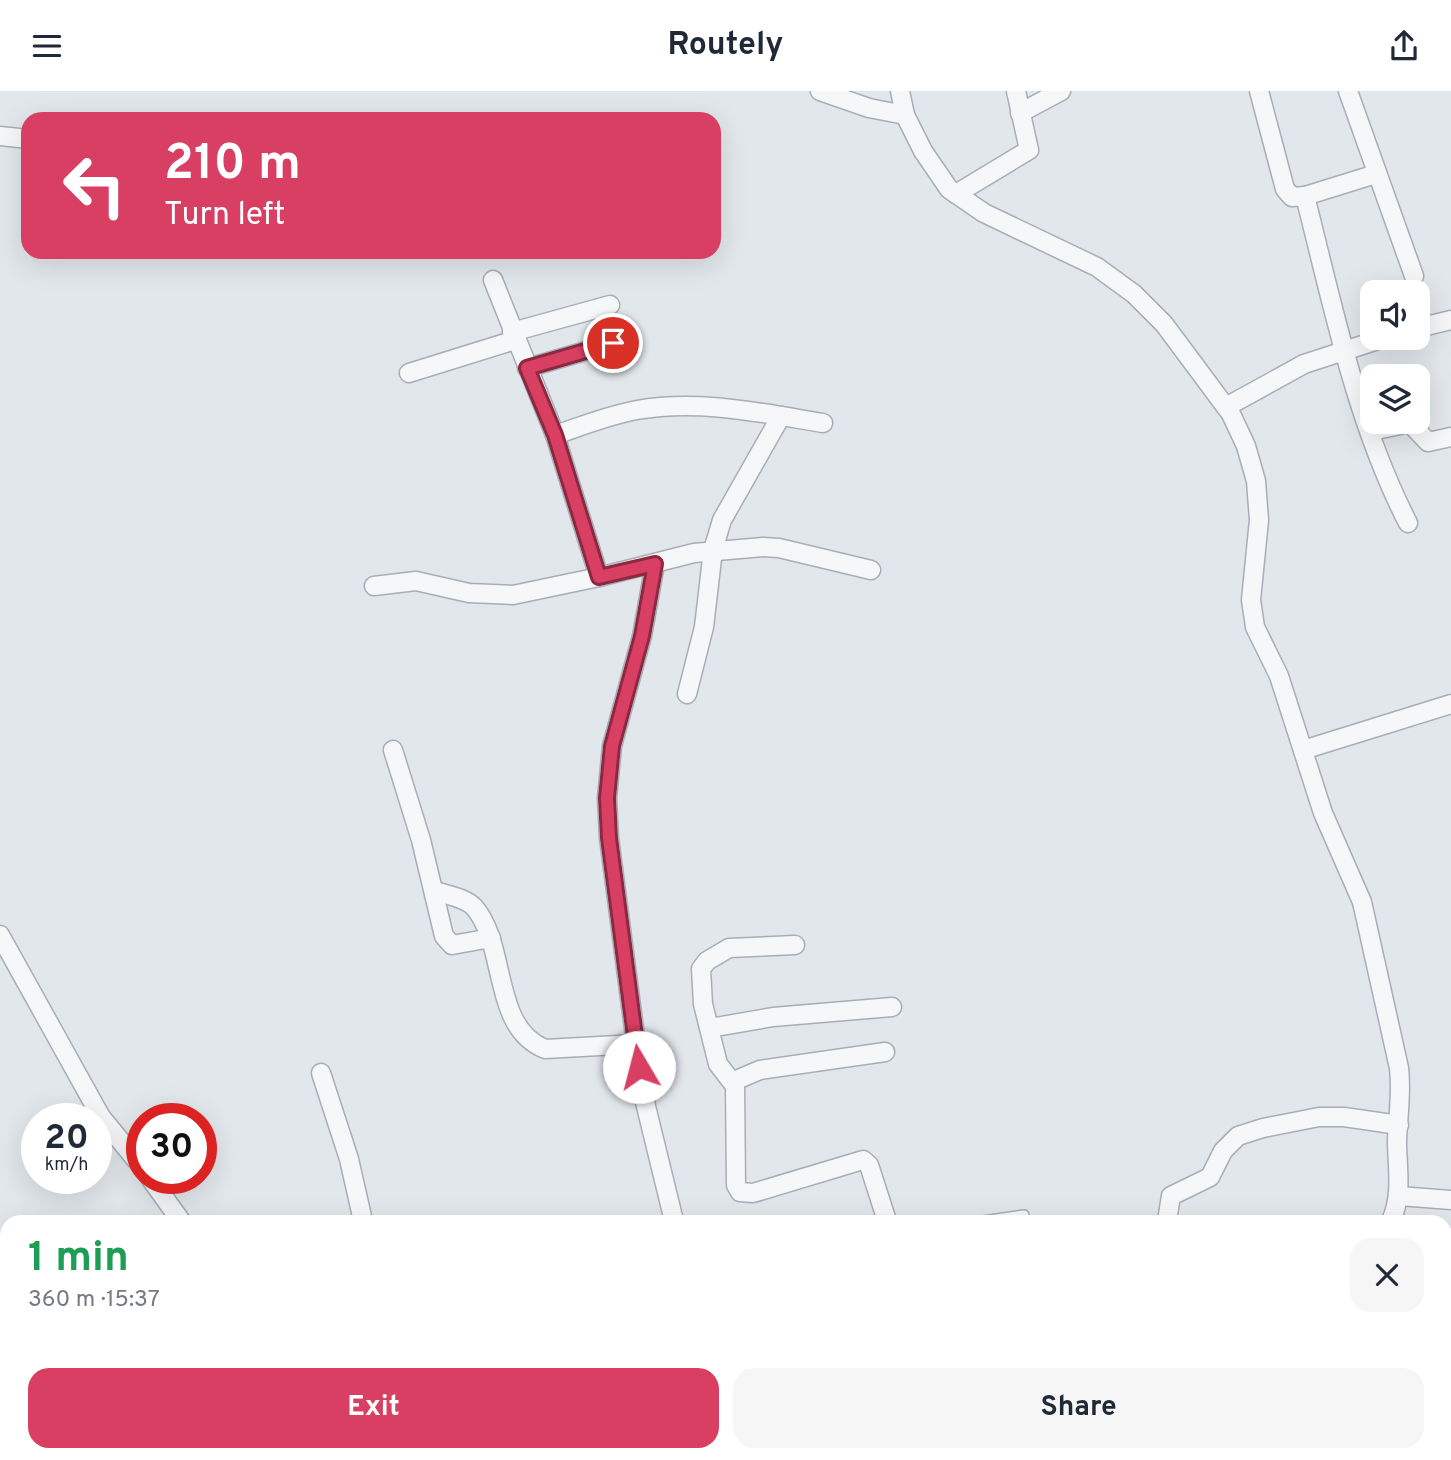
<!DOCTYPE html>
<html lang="en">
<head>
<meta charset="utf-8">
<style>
  body { margin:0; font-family:Overpass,sans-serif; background:#f6f6f7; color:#1f2937; height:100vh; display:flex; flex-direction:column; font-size:26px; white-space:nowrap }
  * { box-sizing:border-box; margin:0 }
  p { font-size:23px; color:#747a83 }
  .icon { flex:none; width:38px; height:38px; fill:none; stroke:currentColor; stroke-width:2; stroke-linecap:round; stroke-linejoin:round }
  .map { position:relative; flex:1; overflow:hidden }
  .panel { position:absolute; left:0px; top:1124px; width:1452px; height:247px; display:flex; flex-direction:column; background:#fff; border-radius:21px 21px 0 0; box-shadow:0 7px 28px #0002 }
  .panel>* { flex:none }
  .banner { position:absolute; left:21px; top:21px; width:700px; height:147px; border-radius:21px; box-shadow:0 7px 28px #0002; background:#d83f62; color:#fff; overflow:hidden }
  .fabs { position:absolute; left:1360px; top:189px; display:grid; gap:14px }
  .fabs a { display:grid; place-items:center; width:70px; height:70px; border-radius:14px; background:#fff; box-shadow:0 7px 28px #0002; font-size:35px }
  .speed { position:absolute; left:21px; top:1012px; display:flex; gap:14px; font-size:35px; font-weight:700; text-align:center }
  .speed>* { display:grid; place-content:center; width:91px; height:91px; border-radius:50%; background:#fff; box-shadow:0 7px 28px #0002; line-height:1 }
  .speed small { font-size:18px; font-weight:400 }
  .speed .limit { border:10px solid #d22; background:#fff; color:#111 }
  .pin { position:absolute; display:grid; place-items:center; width:60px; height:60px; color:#fff; margin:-30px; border:4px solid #fff; border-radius:50%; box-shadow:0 2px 7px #0007 }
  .me { position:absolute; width:77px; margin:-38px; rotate:352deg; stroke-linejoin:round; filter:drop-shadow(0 0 5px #0008) }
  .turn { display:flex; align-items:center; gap:24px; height:147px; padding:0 28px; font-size:32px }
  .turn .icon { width:91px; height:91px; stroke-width:2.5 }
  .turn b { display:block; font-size:49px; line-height:60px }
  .round { display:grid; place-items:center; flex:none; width:74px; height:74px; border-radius:21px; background:#f6f6f7 }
  .head { display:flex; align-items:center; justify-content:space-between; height:119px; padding:0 28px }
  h1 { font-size:42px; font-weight:700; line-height:52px; color:#1e9e55 }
  .primary-button { display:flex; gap:14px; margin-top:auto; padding:14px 28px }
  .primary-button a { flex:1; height:80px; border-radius:21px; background:#d83f62; color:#fff; font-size:28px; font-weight:700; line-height:80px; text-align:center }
  .primary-button a+a { background:#f6f6f7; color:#1f2937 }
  header { display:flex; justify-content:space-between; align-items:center; height:91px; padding:0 28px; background:#fff; font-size:32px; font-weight:700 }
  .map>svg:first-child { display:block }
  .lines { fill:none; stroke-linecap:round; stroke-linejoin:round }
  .service-casing { stroke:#a7aeb7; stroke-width:12 }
  .minor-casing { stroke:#a7aeb7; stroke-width:21 }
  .service { stroke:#f5f7f9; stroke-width:9 }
  .minor { stroke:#f5f7f9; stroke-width:18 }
  .route-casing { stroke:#8c2940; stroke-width:18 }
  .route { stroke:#d83f62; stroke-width:12 }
</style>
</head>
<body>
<header><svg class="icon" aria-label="menu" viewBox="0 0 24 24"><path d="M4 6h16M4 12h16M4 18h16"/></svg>Routely<svg class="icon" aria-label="share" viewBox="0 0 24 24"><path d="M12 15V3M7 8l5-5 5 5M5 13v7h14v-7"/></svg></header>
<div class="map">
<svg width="1451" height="1369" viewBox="0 0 1451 1369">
  <rect width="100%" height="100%" fill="#e2e7ec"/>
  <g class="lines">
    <g class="service-casing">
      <path id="service" d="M983 1130 1024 1124"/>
    </g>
    <g class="minor-casing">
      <g id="minor">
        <path d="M820 0 869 17 905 24"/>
        <path d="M900 0 905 24 923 60 949 98 984 122 1097 176 1134 203 1164 233 1231 323 1246 355 1256 390 1259 429 1251 509 1255 536 1279 585 1323 722 1362 811 1399 977C1402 1002 1398 1024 1397 1049 1397 1077 1403 1103 1391 1130"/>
        <path d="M1259 0 1285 98 1292 106 1305 105C1333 215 1356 331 1408 432"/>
        <path d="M1348 0 1414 185"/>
        <path d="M1020 22 1061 0"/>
        <path d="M0 45 28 48"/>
        <path d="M956 103 1029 59 1016 0"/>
        <path d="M1305 105 1376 83"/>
        <path d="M493 189 555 344 599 486 694 462 763 456 779 457 871 479"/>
        <path d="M1418 237 1451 229"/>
        <path d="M512 241 610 214"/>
        <path d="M527 277 613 252"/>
        <path d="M409 282 515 249"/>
        <path d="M1226 316 1304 273 1384 247"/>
        <path d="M1371 340 1410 332 1428 351 1451 346"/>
        <path d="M555 344C582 335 609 324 637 319 699 308 762 322 823 332"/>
        <path d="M655 473 642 545 612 655 607 707 609 747 642 999 674 1130"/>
        <path d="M374 495 416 490 469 502 513 504 599 486"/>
        <path d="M687 603 704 536 713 459 722 429 781 325"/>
        <path d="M393 659 421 749 444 845 452 854 491 847"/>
        <path d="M1303 659 1451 613"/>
        <path d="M435 800C447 804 466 807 474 816 508 855 491 936 545 958L636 953"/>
        <path d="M0 844 101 1026 142 1076"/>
        <path d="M795 854 729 857 707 870 701 878 703 913 718 973 735 995 736 1094 740 1101 753 1102 863 1069 869 1074 887 1130"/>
        <path d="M710 937 773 926 892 916"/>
        <path d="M321 982 349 1068 363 1130"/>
        <path d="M734 990 760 979 885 961"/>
        <path d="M150 1087 181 1130"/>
        <path d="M1399 1105 1451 1109"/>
        <path d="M1167 1130 1171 1105 1210 1086 1223 1060 1238 1045 1263 1037 1319 1026H1344L1399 1034"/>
        <path d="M469 1363 471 1369"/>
        <path d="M729 1363V1369"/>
        <path d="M1443 1363 1445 1369"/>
        <path d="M921 1369V1363"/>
      </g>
    </g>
    <use href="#service" class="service"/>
    <use href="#minor" class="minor"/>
  </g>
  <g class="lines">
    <g class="route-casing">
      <path id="route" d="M613 252 527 277 555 344 599 486 655 473 642 545 612 655 607 707 609 747 639 976"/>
    </g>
    <use href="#route" class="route"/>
  </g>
</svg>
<div class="fabs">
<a><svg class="icon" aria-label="sound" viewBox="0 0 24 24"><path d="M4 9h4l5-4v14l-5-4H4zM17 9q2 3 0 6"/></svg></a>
<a><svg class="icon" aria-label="layers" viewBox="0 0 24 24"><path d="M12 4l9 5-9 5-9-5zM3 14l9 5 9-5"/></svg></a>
</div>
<div class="speed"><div>20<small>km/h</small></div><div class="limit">30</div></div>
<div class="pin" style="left:613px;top:252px;background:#d93025"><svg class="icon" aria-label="arrive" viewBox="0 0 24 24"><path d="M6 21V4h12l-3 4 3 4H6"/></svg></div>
<svg class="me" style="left:639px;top:976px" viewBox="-20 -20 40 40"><circle r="19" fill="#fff"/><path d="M0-13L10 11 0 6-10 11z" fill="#d83f62"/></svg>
<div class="banner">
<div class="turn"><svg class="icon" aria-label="left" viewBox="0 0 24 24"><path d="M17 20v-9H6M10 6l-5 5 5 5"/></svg><div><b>210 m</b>Turn left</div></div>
</div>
<section class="panel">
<div class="head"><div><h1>1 min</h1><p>360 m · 15:37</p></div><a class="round"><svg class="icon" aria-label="close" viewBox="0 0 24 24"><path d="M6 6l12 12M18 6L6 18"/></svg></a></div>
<div class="primary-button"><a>Exit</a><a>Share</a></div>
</section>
</div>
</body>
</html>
